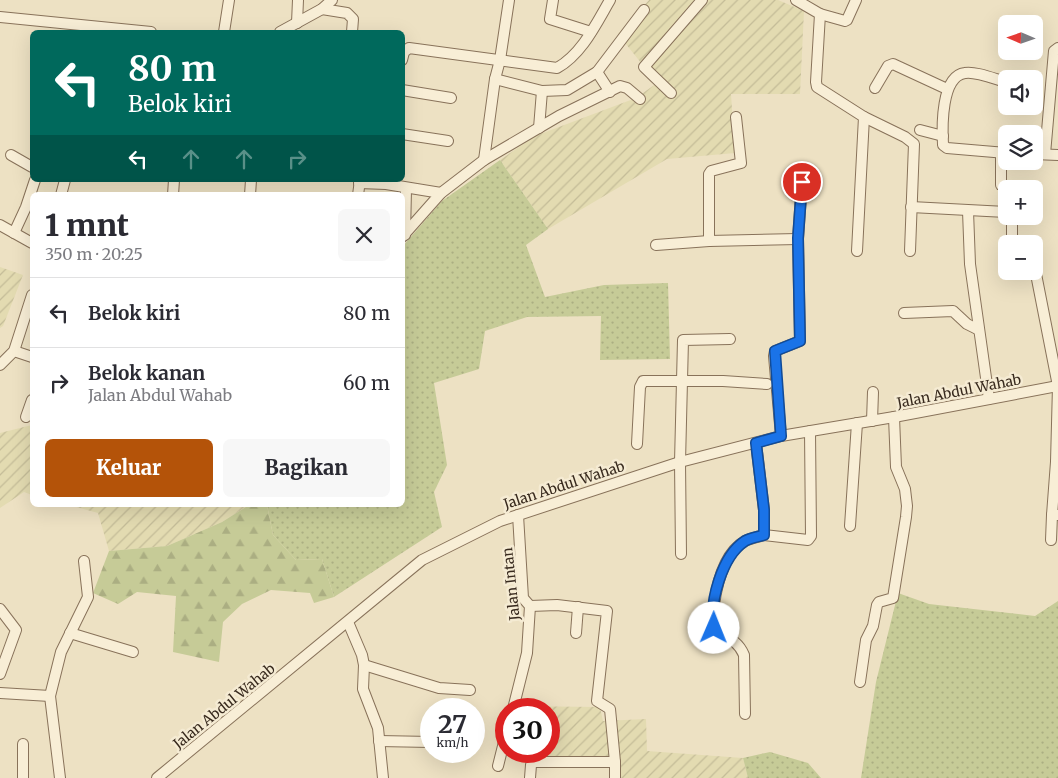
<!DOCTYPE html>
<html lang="id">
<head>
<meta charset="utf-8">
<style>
  body { margin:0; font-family:Merriweather,serif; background:#f7f7f7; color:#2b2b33; height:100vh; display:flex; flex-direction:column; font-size:19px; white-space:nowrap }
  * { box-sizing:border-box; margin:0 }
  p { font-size:16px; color:#7c7c81 }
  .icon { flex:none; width:28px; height:28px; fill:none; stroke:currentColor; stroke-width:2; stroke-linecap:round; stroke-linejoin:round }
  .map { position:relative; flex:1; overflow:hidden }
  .side { position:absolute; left:30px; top:192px; width:375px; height:315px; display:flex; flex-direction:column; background:#fff; border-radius:8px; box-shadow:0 5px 20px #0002 }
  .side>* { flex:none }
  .top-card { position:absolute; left:30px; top:30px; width:375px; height:152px; border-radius:8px; box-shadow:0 5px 20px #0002; background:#00695c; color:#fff; overflow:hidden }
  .needle { width:32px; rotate:272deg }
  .controls { position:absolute; left:998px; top:15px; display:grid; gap:10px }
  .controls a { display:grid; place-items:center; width:45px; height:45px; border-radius:8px; background:#fff; box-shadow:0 5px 20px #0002; font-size:25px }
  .speed { position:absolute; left:420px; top:698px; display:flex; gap:10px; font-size:25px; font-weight:700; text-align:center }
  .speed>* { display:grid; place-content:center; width:65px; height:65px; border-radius:50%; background:#fff; box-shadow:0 5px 20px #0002; line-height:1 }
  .speed small { font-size:12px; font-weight:400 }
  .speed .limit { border:8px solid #d22; background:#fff; color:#111 }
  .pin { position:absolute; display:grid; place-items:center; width:42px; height:42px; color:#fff; margin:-21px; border:2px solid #fff; border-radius:50%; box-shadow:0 1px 5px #0007 }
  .me { position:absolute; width:55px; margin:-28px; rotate:1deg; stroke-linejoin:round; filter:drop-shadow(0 0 4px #0008) }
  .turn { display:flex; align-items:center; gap:18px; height:105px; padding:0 15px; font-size:22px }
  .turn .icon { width:65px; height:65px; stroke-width:2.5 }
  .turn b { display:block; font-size:35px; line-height:42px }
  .lanes { display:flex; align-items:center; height:48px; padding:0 15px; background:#0003; justify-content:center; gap:25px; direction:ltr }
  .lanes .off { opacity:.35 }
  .round { display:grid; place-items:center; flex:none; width:52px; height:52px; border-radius:8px; background:#f7f7f7 }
  .summary { display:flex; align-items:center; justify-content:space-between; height:85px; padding:0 15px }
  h1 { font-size:30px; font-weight:800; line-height:38px }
  .cta { display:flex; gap:10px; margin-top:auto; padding:10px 15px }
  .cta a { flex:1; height:58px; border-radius:8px; background:#b45309; color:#fff; font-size:20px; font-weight:800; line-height:58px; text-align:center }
  .cta a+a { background:#f7f7f7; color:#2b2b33 }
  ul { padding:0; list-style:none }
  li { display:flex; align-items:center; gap:15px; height:70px; padding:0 15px; border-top:1px solid #e1e1e2 }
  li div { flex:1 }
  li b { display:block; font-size:19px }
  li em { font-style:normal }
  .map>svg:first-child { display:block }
  .farmland { fill:url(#farmland-furrows) }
  .grass { fill:url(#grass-dots) }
  .forest { fill:url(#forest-firs) }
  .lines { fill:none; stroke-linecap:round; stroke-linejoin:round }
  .minor-casing { stroke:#88725a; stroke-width:12 }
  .minor { stroke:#f8eed6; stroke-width:10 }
  .route-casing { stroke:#114b97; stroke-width:12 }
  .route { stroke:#1a73e8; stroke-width:9 }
  .labels { text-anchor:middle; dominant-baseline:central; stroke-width:5; stroke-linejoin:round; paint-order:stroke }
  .street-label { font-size:14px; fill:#382a1e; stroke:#f5ebd3 }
</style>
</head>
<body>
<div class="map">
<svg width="1058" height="778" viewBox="0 0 1058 778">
  <defs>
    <pattern id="farmland-furrows" width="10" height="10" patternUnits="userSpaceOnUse" patternTransform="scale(1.25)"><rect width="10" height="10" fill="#e3dbb1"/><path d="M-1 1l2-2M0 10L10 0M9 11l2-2" fill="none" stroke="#c4bc98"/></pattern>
    <pattern id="grass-dots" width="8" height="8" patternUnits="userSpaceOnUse" patternTransform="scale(1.25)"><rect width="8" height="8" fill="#c6cb97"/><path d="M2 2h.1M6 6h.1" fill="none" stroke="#abae82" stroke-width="1.8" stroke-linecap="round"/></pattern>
    <pattern id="forest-firs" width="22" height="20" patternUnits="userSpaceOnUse" patternTransform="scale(1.25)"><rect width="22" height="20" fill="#c6cb97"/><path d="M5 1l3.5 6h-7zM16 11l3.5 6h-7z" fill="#abae82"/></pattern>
  </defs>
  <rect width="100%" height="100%" fill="#ede1c3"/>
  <g class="farmland">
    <path d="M649 0H778L804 11 800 94H731L735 153 667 159 548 229 500 160 535 136 636 98 657 83 618 34Z"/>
    <path d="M0 267 23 275 3 326 0 328Z"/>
    <path d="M32 425V495L24 492 0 508V433Z"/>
    <path d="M69 505H249L222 522 167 546 109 551 98 513Z"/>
    <path d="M507 706 600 707 603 721 646 719 647 751 743 758 748 778H612L611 759 501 754 506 714V751H549V709H507Z"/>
  </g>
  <g class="grass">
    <path d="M500 160 548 229 526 245 545 297 604 285 668 283 670 359 600 360 601 316 527 317 485 331 479 369 434 383 447 465 434 492 442 527 334 597 322 559 296 560 273 535 267 505H402L403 246 442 201Z"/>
    <path d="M898 593 929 604 1035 616 1058 601V778H861L876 682Z"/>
    <path d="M770 752 808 763 821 778H748L743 758Z"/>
  </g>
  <path class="forest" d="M249 505H267L273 535 296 560 322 559 334 597 314 603 310 593 271 590 242 604 223 622 219 662 173 652 176 596 137 592 118 604 93 593 109 551 167 546 222 522Z"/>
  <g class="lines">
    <g class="minor-casing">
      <g id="minor">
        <path d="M553 0 550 19 591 32"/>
        <path d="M796 0 820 14 816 82 817 87 864 117 857 251"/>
        <path d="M322 9 347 13 353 19 352 32"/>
        <path d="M820 14 845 21 847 20 856 0"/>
        <path d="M0 17 151 32"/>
        <path d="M297 23 298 0"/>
        <path d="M224 32 229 0"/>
        <path d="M280 32 322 9 332 0"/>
        <path d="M402 60 404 52 409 48 557 68C582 54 596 24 610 0"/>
        <path d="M597 72 610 92"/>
        <path d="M495 79 542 91 567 90 597 72 644 10"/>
        <path d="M1006 82C995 79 975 71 965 73 941 76 942 127 943 145L947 148 1006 153"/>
        <path d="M875 88 888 66 893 64 947 89"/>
        <path d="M402 90 451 98"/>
        <path d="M671 93 644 67 702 0"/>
        <path d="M736 117 741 163 711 171 709 174V241L798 239"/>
        <path d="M864 117 905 137 914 144 910 251"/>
        <path d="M539 128 542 91"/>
        <path d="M920 130 943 136"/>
        <path d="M402 134 448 141"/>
        <path d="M1034 154 1058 155"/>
        <path d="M1045 154 1054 51 1058 48"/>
        <path d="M11 155 32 167"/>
        <path d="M484 160 495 79 500 60 509 0"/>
        <path d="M359 183 386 184 441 193"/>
        <path d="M1001 185V152"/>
        <path d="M61 195 65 180"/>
        <path d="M173 195 174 180"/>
        <path d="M250 195 251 180"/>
        <path d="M358 195 360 180"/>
        <path d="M911 207 1006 212"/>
        <path d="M968 211 970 264 989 399"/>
        <path d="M0 225 32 243"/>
        <path d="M14 233 26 207 35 180"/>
        <path d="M405 235 406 189"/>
        <path d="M402 237 441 193 484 160 559 116 620 86 627 88 640 99"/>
        <path d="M1012 244V216"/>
        <path d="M656 245 709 241"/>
        <path d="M1034 271 1036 274 1058 386 1056 462H1058"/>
        <path d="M904 313 953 311 967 324 979 330"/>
        <path d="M14 351 32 357"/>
        <path d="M0 365 14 351 32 295"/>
        <path d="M26 417 32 400"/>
        <path d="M872 421 873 392"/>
        <path d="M781 436 774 356 775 351 800 341 798 239 802 182"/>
        <path d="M637 444 640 387 643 381H723L767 384"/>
        <path d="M1056 462 1052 515H1058"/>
        <path d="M850 526 857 423"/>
        <path d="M764 535 808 540 811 536 810 431"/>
        <path d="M1051 540 1052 515"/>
        <path d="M681 554 680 462 683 340 730 339"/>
        <path d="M530 606 557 605 607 611 597 701 610 709 615 762H533L531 765 530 778"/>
        <path d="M0 609 16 630 0 674"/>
        <path d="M348 622 362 655 364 665 363 689 378 728 383 778"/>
        <path d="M70 633 133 652"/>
        <path d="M576 633 578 607"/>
        <path d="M364 665 439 688 470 690"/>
        <path d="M860 682 866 640 873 626 877 605 879 602 893 598 906 517 907 506 905 489 896 467 894 417"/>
        <path d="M0 693 50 696"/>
        <path d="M513 709 527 653 530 606 523 598 518 515"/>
        <path d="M745 714 744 655C736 635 718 637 714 628 711 622 713 612 714 605 717 583 724 553 745 541 751 538 758 537 764 535V510L756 443"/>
        <path d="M379 741 431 742"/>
        <path d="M615 762V778"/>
        <path d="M498 766 506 734"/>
        <path d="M23 778V744"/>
        <path d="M60 778 50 696 61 652 88 597 84 561"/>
        <path d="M157 778 422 560 500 521 680 462 781 436 894 417 1058 386"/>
      </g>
    </g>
    <use href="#minor" class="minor"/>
  </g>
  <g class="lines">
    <g class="route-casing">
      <path id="route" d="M714 628C709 602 722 556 745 541 750 538 757 537 764 535V510L756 443 781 436 775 351 800 341 798 238 802 182"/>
    </g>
    <use href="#route" class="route"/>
  </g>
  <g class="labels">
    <g class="street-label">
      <text transform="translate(959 391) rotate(-11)">Jalan Abdul Wahab</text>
      <text transform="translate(564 485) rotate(-18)">Jalan Abdul Wahab</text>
      <text transform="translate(511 584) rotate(-96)">Jalan Intan</text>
      <text transform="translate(224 706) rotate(-39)">Jalan Abdul Wahab</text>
    </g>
  </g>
</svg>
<div class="controls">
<a><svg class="needle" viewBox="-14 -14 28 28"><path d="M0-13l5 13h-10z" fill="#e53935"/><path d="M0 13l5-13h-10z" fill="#7c7c81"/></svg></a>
<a><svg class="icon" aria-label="sound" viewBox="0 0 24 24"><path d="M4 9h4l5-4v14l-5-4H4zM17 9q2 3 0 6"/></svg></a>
<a><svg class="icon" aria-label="layers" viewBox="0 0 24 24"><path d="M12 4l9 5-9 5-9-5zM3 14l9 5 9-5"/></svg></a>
<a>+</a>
<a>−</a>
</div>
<div class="speed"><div>27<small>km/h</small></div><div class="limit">30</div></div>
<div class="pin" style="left:802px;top:182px;background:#d93025"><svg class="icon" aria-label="arrive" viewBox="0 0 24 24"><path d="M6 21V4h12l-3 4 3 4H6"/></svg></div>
<svg class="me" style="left:714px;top:628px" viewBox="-20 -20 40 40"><circle r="19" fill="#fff"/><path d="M0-13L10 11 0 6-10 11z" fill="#1a73e8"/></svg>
<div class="top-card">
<div class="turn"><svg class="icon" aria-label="left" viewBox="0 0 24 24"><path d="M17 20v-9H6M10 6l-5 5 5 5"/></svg><div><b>80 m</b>Belok kiri</div></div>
<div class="lanes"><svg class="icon" aria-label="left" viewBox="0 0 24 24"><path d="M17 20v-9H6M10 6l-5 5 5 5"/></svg><svg class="icon off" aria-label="ahead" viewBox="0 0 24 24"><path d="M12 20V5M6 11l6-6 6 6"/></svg><svg class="icon off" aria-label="ahead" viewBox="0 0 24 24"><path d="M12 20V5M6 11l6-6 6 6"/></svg><svg class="icon off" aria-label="right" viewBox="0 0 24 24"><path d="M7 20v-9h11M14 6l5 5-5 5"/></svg></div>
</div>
<section class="side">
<div class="summary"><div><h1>1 mnt</h1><p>350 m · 20:25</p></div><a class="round"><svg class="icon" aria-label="close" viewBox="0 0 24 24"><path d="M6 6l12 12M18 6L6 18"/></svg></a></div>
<ul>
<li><svg class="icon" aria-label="left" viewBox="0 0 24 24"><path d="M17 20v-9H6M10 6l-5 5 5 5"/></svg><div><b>Belok kiri</b></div><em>80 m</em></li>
<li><svg class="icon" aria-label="right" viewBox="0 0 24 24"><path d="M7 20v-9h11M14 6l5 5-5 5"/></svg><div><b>Belok kanan</b><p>Jalan Abdul Wahab</p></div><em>60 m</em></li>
</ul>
<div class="cta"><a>Keluar</a><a>Bagikan</a></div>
</section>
</div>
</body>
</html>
